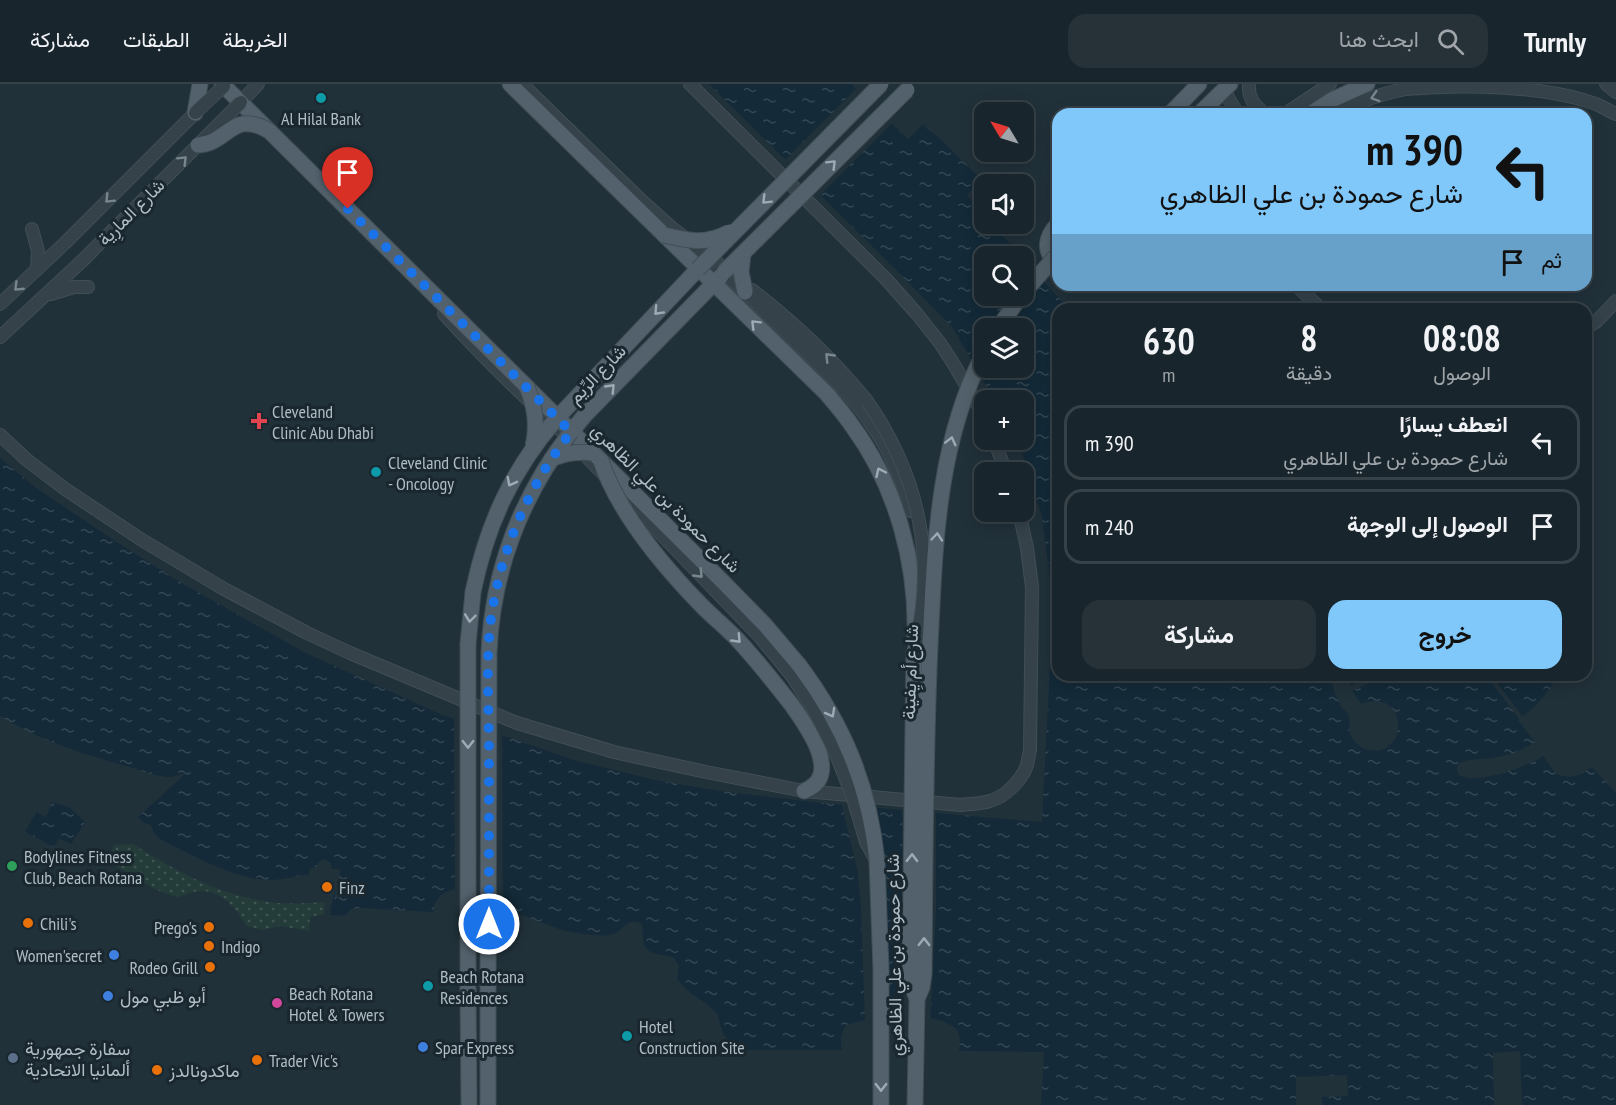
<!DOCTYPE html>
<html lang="ar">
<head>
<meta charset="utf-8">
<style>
  body { margin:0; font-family:"PT Sans Narrow",Vazirmatn,sans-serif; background:#263138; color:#f1f3f6; direction:rtl; height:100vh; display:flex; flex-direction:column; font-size:22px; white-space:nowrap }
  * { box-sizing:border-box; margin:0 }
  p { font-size:20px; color:#9fa5a9 }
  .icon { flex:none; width:33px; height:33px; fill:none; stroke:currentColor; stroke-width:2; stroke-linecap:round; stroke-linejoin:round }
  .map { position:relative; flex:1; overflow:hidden; direction:ltr }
  .sheet { position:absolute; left:1052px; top:219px; width:540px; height:378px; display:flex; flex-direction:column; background:#19252c; border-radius:18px; box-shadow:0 3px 15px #0003,0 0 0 2px #374248; direction:rtl }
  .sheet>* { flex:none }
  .guide { position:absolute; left:1052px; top:24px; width:540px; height:183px; border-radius:18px; box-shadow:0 3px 15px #0003,0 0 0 2px #374248; direction:rtl; background:#81c8fa; color:#111; overflow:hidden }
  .needle { width:39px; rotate:308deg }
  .fabs { position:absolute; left:974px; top:18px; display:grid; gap:12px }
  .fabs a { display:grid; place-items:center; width:60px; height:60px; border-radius:12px; background:#19252c; box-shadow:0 3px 15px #0003,0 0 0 2px #374248; font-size:30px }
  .pin { position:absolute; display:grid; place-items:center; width:51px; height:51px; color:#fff; margin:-62px -26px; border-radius:50% 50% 50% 0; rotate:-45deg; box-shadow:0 0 6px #0007 }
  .pin .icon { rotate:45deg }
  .me { position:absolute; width:66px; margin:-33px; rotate:0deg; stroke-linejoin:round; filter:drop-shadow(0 0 4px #0008) }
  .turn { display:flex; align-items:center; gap:21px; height:126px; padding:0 30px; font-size:27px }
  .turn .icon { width:78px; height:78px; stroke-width:2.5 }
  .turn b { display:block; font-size:42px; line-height:51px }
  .then { display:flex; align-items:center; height:57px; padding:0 30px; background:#0003; gap:12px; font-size:22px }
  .eta { display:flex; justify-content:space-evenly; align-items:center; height:102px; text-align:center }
  .eta b { font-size:36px; font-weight:700; line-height:42px }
  .action { display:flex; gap:12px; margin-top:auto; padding:12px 30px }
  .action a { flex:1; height:69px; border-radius:18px; background:#81c8fa; color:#111; font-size:24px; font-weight:700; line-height:69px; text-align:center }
  .action a+a { background:#263138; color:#f1f3f6 }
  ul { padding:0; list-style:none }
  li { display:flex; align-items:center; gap:18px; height:75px; margin:0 12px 9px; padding:0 18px; border:3px solid #374248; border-radius:18px }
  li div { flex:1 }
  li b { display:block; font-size:22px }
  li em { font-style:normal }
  header { display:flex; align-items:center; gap:36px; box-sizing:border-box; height:84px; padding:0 30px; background:#19252c; border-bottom:2px solid #374248 }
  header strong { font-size:28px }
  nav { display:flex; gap:33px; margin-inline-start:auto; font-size:21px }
  .search { width:420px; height:54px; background:#263138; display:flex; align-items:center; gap:15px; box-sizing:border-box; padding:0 21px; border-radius:18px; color:#9fa5a9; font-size:22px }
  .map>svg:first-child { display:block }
  .park { fill:url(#park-dots) }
  .water { fill:url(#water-ripples); fill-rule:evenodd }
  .pier { fill:#21313a }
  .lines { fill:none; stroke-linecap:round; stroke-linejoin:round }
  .minor-casing { stroke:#414e56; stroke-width:14 }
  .major-casing { stroke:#414e56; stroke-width:17 }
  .minor { stroke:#35424a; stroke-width:12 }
  .major { stroke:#52616b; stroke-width:15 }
  .minor-bridge-casing { stroke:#414e56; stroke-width:14; stroke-linecap:butt }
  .major-bridge-casing { stroke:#414e56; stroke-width:17; stroke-linecap:butt }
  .minor-bridge { stroke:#35424a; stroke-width:12 }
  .major-bridge { stroke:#52616b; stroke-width:15 }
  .oneway { stroke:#78868e }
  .oneway2 { stroke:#9cabb4 }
  .route { stroke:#1a73e8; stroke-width:10; stroke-dasharray:0 18 }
  .culture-dot { fill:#0f9aa8; stroke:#1a272f; stroke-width:2 }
  .health-dot { fill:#e0444e; stroke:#1a272f; stroke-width:2 }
  .leisure-dot { fill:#2e9e5b; stroke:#1a272f; stroke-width:2 }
  .food-dot { fill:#e8710a; stroke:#1a272f; stroke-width:2 }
  .shop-dot { fill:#3f7fe0; stroke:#1a272f; stroke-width:2 }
  .hotel-dot { fill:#d1479c; stroke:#1a272f; stroke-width:2 }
  .service-dot { fill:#5c6f8a; stroke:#1a272f; stroke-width:2 }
  .labels { text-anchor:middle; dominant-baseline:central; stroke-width:6; stroke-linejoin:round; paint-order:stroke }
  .poi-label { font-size:18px; fill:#afbdc6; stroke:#1a272f; text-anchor:start }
  .street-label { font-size:18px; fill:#afbdc6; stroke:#1a272f }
</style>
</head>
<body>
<header>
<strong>Turnly</strong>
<div class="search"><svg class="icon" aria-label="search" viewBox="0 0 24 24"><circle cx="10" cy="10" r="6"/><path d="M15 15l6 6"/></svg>ابحث هنا</div>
<nav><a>الخريطة</a><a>الطبقات</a><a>مشاركة</a></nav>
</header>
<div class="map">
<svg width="1616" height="1021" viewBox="0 0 1616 1021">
  <defs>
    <pattern id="park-dots" width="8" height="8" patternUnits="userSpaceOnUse" patternTransform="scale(1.5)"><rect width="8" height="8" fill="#233b39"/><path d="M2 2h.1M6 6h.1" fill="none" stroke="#405554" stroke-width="1.8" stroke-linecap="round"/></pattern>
    <pattern id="water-ripples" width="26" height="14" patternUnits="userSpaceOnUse" patternTransform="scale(1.5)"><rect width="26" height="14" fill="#142a38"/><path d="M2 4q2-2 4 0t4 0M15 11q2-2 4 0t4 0" fill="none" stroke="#344753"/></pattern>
  </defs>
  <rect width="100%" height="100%" fill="#21313a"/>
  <path class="park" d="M133 760C177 788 225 814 278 819 293 820 309 819 325 818L324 830 310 833 309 847 280 842 263 846 246 842C237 825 222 806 200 807 192 807 182 814 173 812 150 805 128 789 107 777L114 761Z"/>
  <g class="water">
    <path d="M709 0H851L908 55 923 40 928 46 936 51 982 96 967 111 984 131V140H992L1021 172H984V212H1023V175L1069 225H1058V591H1330C1332 601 1336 613 1341 622 1343 625 1348 629 1349 633 1351 639 1348 645 1351 651 1354 658 1361 664 1368 666 1409 675 1410 602 1361 620L1352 607 1346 591H1558C1547 611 1537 622 1518 636L1535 658C1522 667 1508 672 1493 674 1482 676 1467 674 1458 680L1457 685 1459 691C1478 701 1526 683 1543 672L1556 690C1573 695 1578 693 1592 683L1616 709V1021H1522L1520 967 1493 969 1494 1021H1322V1013L1348 1012 1347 991 1296 993V1021H1041L1044 968 959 967C960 960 961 950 956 945 937 925 869 933 846 941L841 952 842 966H745L739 964 729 957 723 950 717 930 708 921 690 909 677 895 679 882 674 874C665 870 647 872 644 860 642 854 643 847 642 840 626 833 626 845 614 850 604 854 569 849 559 845 540 838 521 831 503 822 493 817 476 803 466 802 463 802 460 804 457 805 442 808 435 813 433 828L358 824 351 825 346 831 338 832 330 831C330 821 335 812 335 801 321 781 294 795 274 796 237 797 194 772 161 756L154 749 151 741C146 740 141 738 138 733L186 689C180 690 175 693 168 693 155 692 145 688 133 684 88 672 40 657 0 632V374L35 403 97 445 173 494 304 568 440 630 574 676 660 697 720 707 822 719 1042 738 1053 519 1042 433 1018 356H1023V316H995L952 243 902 192ZM984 244H1023V284H984Z"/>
    <path d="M52 718 69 723 85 738 71 760 59 754 54 763 25 748 36 728 46 733Z"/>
  </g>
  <g class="pier">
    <path d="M858 3 894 37 818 113 783 78Z"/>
    <path d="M1373 591H1386L1352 607 1350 602Z"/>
    <path d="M1486 591H1491L1523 633 1519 635Z"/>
    <path d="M454 632 502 648 503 825 481 812 465 806 455 808Z"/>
    <path d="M841 718 875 720 880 745 886 785 888 936 865 939 861 823 857 785Z"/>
    <path d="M902 723 936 726V827L930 938 903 935Z"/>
    <path d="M324 775 331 779 332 785H340L339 796 346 797V809H340L339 814 335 813V801L330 795 317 791H309L308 794 310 784H316L318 779Z"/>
  </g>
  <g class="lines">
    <g class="minor-casing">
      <g id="minor">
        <path d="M522 0 642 117 672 144 717 178"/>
        <path d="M690 0 886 195 917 230 940 259 953 279 984 332"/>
        <path d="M1249 0C1248 14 1254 22 1266 30"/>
        <path d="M1606 0 1616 8"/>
        <path d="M1225 5 1228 14 1238 30"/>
        <path d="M241 18 258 0"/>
        <path d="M1285 30 1330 0"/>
        <path d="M1322 30C1350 22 1377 10 1405 5 1460 0 1543 1 1596 20 1603 23 1609 27 1616 30"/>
        <path d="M32 145 38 167 37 185"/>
        <path d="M698 185 711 184 724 188C749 211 773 235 797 259 823 284 851 310 871 340 890 366 902 396 911 427"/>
        <path d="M1296 201 1321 225"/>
        <path d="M752 206C795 239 833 275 867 317"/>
        <path d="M51 210 74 203H88"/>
        <path d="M0 220 65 159 195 29"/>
        <path d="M444 230C480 270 519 308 559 345"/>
        <path d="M1586 244 1597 237 1616 217"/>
        <path d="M0 253 82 177"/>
        <path d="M0 351 27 376 65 405 142 456 224 505 307 549 350 569 517 639 614 668 706 688 804 707 961 721C970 720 980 720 990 717 1005 713 1022 696 1027 681 1028 676 1029 671 1030 666L1032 503 1027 464 1019 428"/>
        <path d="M994 356 1006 388"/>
        <path d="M582 368 760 553 792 592"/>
      </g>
    </g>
    <g class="major-casing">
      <g id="major">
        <path d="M222 0 724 499 765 541 799 581"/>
        <path d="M510 0 827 310C836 321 845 331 853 343 896 402 917 479 915 552"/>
        <path d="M195 29 200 0"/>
        <path d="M1170 30 1199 0"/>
        <path d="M1199 30 1230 0"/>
        <path d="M1310 30 1332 16 1367 0"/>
        <path d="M1058 140C1046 152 1042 168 1058 179"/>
        <path d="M998 244 1021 212"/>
        <path d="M557 334 698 185"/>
        <path d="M571 348 585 331 721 192"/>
        <path d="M468 560 473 508"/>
        <path d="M791 620C806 641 844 692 804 707"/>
        <path d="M877 777 881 886V1021"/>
        <path d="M468 909 469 1021"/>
        <path d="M488 1021V912"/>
        <path d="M915 1021 917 915"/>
      </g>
    </g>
    <use href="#minor" class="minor"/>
    <use href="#major" class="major"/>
    <g class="minor-bridge-casing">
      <g id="minor-bridge">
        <path d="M195 29 224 2"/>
        <path d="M82 177 241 18"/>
        <path d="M867 317C920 393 937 478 914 567"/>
        <path d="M792 592 815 628 834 665 853 714 866 758 876 776"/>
      </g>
    </g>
    <g class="major-bridge-casing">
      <g id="major-bridge">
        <path d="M198 61C229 59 232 25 269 47"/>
        <path d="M664 151C690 157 705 161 730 148"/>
        <path d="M743 170 741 188 745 208"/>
        <path d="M698 185 881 0"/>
        <path d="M724 188 907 6"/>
        <path d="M1023 209 1058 170"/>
        <path d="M527 303C535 322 538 341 533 362"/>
        <path d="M551 375C565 369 578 367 593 369"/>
        <path d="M601 377C619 430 663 482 702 522 713 533 724 542 735 553 755 574 773 597 791 620"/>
        <path d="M473 508C487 440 512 386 557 334"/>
        <path d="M468 560V909"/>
        <path d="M914 567 910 885 913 904 917 915"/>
        <path d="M799 581C844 641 869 702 877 777"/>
        <path d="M488 912 489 569C492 488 521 412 571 348"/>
        <path d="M917 915 922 903 924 890C925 780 925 671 930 562 935 461 937 360 984 269"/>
      </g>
    </g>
    <use href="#minor-bridge" class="minor-bridge"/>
    <use href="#major-bridge" class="major-bridge"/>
  </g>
  <defs><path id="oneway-chevron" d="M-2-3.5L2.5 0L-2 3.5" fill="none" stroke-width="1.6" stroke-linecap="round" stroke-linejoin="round" transform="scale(1.5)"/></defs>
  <g class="oneway">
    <use href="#oneway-chevron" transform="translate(1375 13) rotate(163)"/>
    <use href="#oneway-chevron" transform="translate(183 76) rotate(-45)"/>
    <use href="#oneway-chevron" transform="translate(109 115) rotate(135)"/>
    <use href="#oneway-chevron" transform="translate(18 203) rotate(136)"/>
    <use href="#oneway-chevron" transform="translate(829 273) rotate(-134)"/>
    <use href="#oneway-chevron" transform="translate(699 490) rotate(46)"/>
  </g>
  <g class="oneway2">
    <use href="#oneway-chevron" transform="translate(832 80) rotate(-45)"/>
    <use href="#oneway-chevron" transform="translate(766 116) rotate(135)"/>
    <use href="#oneway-chevron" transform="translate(658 227) rotate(133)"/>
    <use href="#oneway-chevron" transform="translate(755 240) rotate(-135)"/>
    <use href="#oneway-chevron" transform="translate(611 304) rotate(-46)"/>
    <use href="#oneway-chevron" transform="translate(951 357) rotate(-76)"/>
    <use href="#oneway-chevron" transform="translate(880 388) rotate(-115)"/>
    <use href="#oneway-chevron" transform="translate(511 398) rotate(118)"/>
    <use href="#oneway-chevron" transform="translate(937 453) rotate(-85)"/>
    <use href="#oneway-chevron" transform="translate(470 534) rotate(97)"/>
    <use href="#oneway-chevron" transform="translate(737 555) rotate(46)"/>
    <use href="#oneway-chevron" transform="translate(831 629) rotate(61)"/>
    <use href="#oneway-chevron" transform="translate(468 660) rotate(90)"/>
    <use href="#oneway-chevron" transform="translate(912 774) rotate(-89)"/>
    <use href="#oneway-chevron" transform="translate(924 858) rotate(-89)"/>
    <use href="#oneway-chevron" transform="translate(881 1003) rotate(90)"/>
  </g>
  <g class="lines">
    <path class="route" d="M348 125 571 348C527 404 498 472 490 543 486 584 489 626 489 666 489 724 489 782 489 840"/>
  </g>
  <g class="culture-dot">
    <circle cx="321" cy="14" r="6"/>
    <circle cx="376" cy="388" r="6"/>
    <circle cx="428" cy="902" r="6"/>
    <circle cx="627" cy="952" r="6"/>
  </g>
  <path class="health-dot" d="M256 328h6v6h6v6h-6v6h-6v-6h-6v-6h6z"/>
  <circle class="leisure-dot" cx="12" cy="782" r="6"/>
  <g class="food-dot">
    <circle cx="327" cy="803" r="6"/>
    <circle cx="28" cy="839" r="6"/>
    <circle cx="209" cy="843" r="6"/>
    <circle cx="209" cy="862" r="6"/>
    <circle cx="210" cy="883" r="6"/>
    <circle cx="257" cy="976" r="6"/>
    <circle cx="157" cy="986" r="6"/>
  </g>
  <g class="shop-dot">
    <circle cx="114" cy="871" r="6"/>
    <circle cx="108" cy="912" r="6"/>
    <circle cx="423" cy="963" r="6"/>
  </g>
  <circle class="hotel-dot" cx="277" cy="919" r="6"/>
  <circle class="service-dot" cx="13" cy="974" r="6"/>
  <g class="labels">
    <g class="poi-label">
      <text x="321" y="34" text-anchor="middle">Al Hilal Bank</text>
      <text x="272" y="327">Cleveland<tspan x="272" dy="21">Clinic Abu Dhabi</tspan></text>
      <text x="388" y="378">Cleveland Clinic<tspan x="388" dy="21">- Oncology</tspan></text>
      <text x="24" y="772">Bodylines Fitness<tspan x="24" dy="21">Club, Beach Rotana</tspan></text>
      <text x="339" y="803">Finz</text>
      <text x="40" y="839">Chili's</text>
      <text x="197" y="843" text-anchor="end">Prego's</text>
      <text x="221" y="862">Indigo</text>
      <text x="102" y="871" text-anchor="end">Women'secret</text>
      <text x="198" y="883" text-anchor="end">Rodeo Grill</text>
      <text x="440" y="892">Beach Rotana<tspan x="440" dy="21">Residences</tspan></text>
      <text x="289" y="909">Beach Rotana<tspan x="289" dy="21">Hotel &amp; Towers</tspan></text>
      <text x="120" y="912">أبو ظبي مول</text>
      <text x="639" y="942">Hotel<tspan x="639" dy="21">Construction Site</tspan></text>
      <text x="435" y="963">Spar Express</text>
      <text x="25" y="964">سفارة جمهورية<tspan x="25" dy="21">ألمانيا الاتحادية</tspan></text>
      <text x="269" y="976">Trader Vic's</text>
      <text x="169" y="986">ماكدونالدز</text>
    </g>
    <g class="street-label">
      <text transform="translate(131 128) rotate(-45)">شارع المارِية</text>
      <text transform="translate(597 290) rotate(-46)">شارع الرِّيم</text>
      <text transform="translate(666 414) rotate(45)">شارع حمودة بن علي الظاهري</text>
      <text transform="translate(910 588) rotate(-88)">شارع أم يِفينة</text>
      <text transform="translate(894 871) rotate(-91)">شارع حمودة بن علي الظاهري</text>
    </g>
  </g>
</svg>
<div class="fabs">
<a><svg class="needle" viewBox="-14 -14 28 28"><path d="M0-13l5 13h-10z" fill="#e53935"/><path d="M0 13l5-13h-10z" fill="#9fa5a9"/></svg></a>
<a><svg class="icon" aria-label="sound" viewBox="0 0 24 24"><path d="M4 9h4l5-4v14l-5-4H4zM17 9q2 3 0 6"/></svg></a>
<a><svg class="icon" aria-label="search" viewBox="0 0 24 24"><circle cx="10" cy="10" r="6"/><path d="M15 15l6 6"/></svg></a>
<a><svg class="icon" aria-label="layers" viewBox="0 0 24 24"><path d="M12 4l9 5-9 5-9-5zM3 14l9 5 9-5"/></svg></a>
<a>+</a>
<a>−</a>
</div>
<div class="pin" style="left:348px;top:125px;background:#d93025"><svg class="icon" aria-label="arrive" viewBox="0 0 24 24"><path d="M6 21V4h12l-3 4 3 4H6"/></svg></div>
<svg class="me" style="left:489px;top:840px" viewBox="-20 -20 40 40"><circle r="17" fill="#1a73e8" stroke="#fff" stroke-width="3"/><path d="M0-11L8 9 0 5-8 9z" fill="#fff"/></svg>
<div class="guide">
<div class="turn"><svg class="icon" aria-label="left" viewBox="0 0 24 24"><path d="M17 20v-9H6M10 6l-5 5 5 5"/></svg><div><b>390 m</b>شارع حمودة بن علي الظاهري</div></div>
<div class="then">ثم<svg class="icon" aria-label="arrive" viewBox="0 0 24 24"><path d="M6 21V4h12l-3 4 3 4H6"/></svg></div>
</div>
<section class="sheet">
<div class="eta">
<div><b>08:08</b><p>الوصول</p></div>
<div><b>8</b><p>دقيقة</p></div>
<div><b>630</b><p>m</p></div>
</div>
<ul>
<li><svg class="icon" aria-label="left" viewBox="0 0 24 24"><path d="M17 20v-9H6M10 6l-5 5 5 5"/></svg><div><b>انعطف يسارًا</b><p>شارع حمودة بن علي الظاهري</p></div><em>390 m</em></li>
<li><svg class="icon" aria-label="arrive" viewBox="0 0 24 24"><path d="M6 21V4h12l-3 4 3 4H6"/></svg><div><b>الوصول إلى الوجهة</b></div><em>240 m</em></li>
</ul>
<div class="action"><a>خروج</a><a>مشاركة</a></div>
</section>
</div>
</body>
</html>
